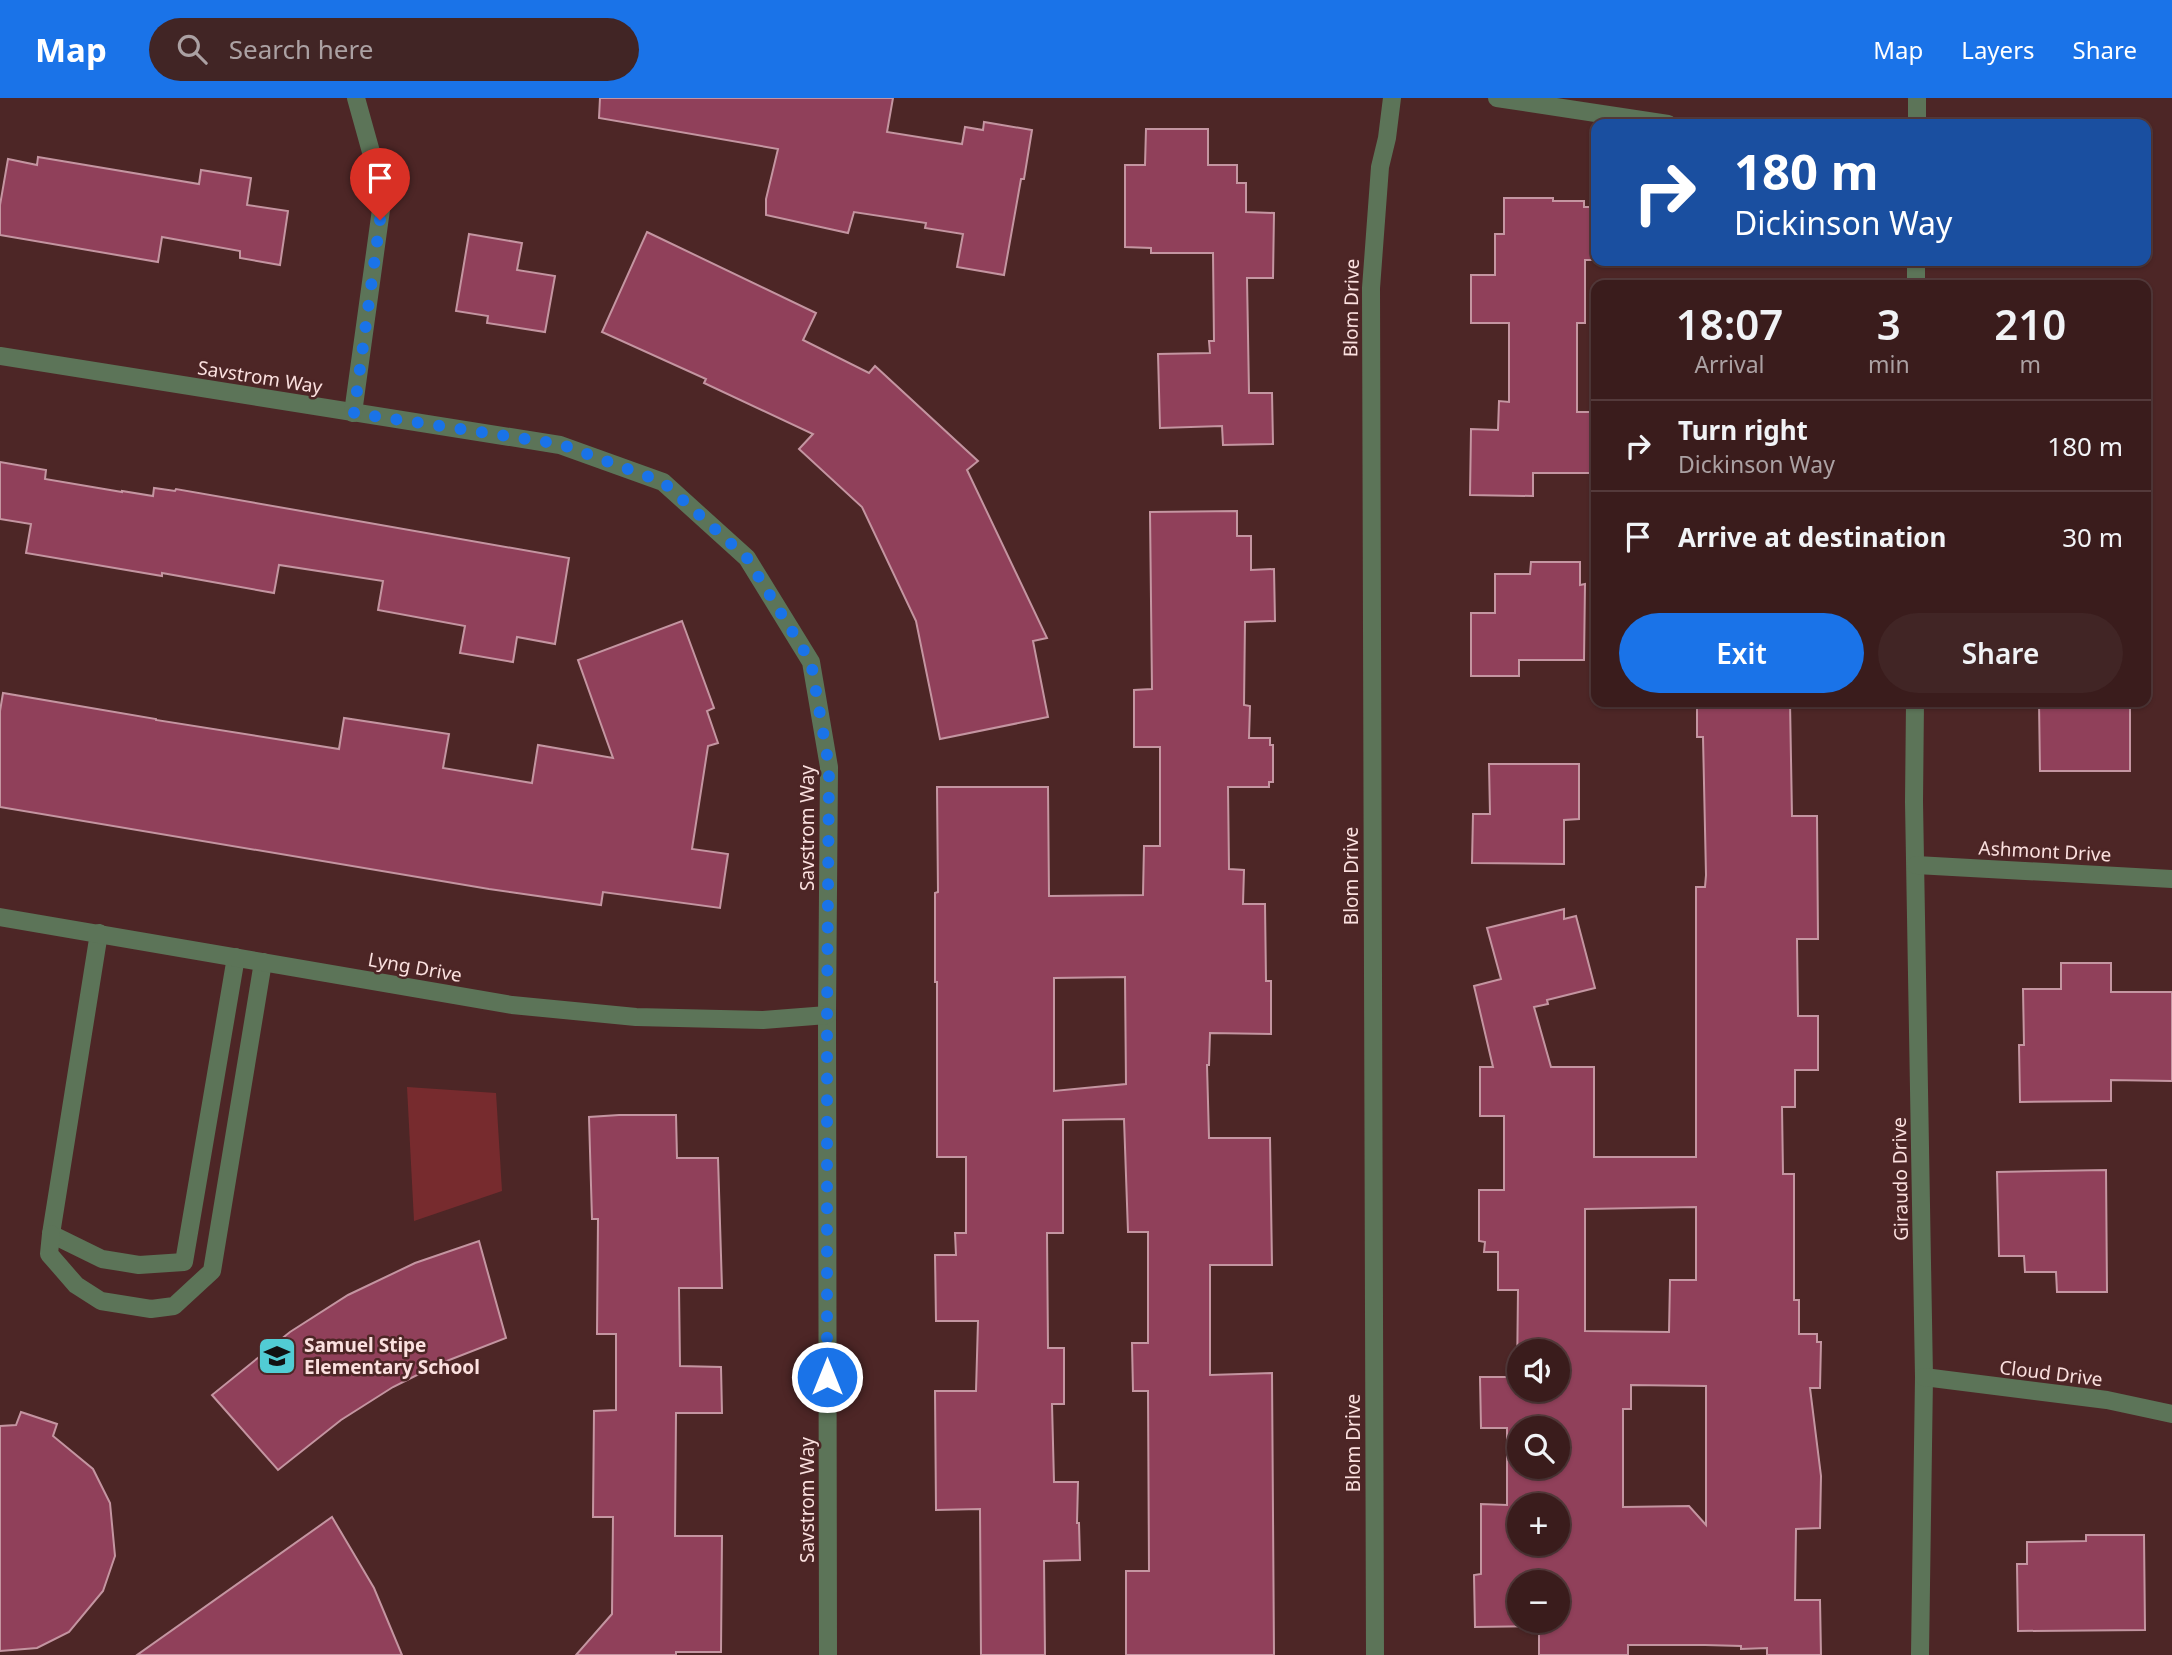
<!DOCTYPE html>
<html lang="en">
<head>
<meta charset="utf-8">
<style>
  body { margin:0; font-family:"Noto Sans",sans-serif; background:#412525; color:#f1f3f6; height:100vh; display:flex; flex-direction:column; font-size:26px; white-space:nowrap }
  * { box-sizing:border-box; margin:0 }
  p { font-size:23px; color:#aba1a3 }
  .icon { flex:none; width:38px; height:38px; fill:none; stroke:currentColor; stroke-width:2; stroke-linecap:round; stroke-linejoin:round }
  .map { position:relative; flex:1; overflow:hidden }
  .drawer { position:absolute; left:1591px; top:182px; width:560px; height:427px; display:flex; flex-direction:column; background:#3a1c1c; border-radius:14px; box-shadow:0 2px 5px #0004,0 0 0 2px #543a3b }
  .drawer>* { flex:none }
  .top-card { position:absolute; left:1591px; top:21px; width:560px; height:147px; border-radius:14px; box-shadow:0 2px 5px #0004,0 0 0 2px #543a3b; background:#1a4fa0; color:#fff; overflow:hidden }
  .fabs { position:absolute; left:1507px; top:1241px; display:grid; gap:14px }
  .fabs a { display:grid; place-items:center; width:63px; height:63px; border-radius:50%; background:#3a1c1c; box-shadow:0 2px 5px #0004,0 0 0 2px #543a3b; font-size:35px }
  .pin { position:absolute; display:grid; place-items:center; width:60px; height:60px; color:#fff; margin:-72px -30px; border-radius:50% 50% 50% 0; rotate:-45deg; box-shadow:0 0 7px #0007 }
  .pin .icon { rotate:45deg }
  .me { position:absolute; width:77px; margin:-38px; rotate:0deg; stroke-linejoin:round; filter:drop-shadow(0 0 5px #0008) }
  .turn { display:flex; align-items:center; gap:24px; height:147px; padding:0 28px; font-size:32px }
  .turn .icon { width:91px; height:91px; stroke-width:2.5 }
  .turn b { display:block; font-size:49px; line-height:60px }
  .eta { display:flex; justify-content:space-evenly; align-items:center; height:119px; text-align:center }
  .eta b { font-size:42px; font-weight:600; line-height:49px }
  .action { display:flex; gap:14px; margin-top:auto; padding:14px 28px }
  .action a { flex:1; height:80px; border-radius:42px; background:#1a73e8; color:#fff; font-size:28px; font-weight:600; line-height:80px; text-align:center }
  .action a+a { background:#412525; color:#f1f3f6 }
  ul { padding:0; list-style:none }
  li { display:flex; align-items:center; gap:21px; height:91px; padding:0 28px; border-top:2px solid #543a3b }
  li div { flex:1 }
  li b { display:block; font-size:26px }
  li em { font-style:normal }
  header { display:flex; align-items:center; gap:42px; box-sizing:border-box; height:98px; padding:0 35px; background:#1a73e8; color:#fff }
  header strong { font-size:33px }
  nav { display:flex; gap:38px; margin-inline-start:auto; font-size:24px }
  .search { width:490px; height:63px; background:#412525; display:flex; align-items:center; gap:18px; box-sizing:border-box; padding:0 24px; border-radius:38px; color:#aba1a3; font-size:26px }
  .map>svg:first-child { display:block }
  .green { fill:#772b2e }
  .building { fill:#90405a; stroke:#c495a1; stroke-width:2; fill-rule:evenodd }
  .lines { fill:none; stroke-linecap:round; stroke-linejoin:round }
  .service { stroke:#5c7458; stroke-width:18 }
  .minor { stroke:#5c7458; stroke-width:18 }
  .route { stroke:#1a73e8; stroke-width:12; stroke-dasharray:0 21.6 }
  .labels { text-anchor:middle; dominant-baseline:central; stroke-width:5; stroke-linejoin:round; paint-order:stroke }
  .street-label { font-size:19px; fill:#fbe0df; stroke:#4d2626 }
  .poi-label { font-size:19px; font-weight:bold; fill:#fbe0df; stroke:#4d2626; text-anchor:start }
</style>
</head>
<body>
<header>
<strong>Map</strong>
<div class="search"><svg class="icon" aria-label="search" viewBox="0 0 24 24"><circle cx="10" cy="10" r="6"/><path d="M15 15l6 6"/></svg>Search here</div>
<nav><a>Map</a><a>Layers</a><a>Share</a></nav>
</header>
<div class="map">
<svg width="2172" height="1557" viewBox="0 0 2172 1557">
  <rect width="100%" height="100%" fill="#4d2626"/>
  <path class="green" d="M407 989 496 995 502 1093 414 1123Z"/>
  <g class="building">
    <path d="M600 0H893L887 34 962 46 965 29 983 32 984 24 1032 32 1024 81H1021L1004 177 957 169 963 136 925 130 926 125 854 114 848 135 766 117V101L778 51 599 20Z"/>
    <path d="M1146 31H1208V67H1237V85H1246V114L1274 115 1273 180H1247L1249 295H1272L1273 346 1223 347 1222 328 1160 330 1158 256 1210 255 1209 243H1214L1213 155H1151V150L1125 149V67H1145Z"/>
    <path d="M38 59 199 86 201 72 251 80 247 107 288 113 280 167 240 160V153L162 139 158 164 0 137V107L8 61 37 67Z"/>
    <path d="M1504 100H1553V103H1584V109H1595V162H1585V225H1577V314H1593L1592 375H1533V398L1470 397 1471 331 1498 332 1499 303 1509 304V225H1471V177H1495V136H1504Z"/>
    <path d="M647 134 816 215 803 242 869 275 875 268 978 363 967 372 1047 540 1033 543 1048 619 940 641 916 523 862 409 799 351 813 336 704 285 706 281 602 234Z"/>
    <path d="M469 136 522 145 517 172 555 178 545 234 487 225 488 218 456 213Z"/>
    <path d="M0 364 46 372 45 381 122 394V393L153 398 154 390 175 393 176 391 569 460 555 546 517 539 513 564 460 555 465 528 378 512 383 483 279 467 274 495 162 475V478L26 455 31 426 0 421Z"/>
    <path d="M1237 413V438H1251V472L1274 471 1275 523 1245 524 1244 607 1250 608 1249 640H1270V647H1273V684H1269V689H1228L1229 771 1244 772 1243 806H1265L1266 883H1271V936L1210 935 1209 967H1207L1209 1040H1270L1272 1167H1210V1277L1272 1275 1274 1557H1126V1473H1149L1148 1293H1133L1132 1245H1148V1134H1128L1124 1021 1063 1022V1135H1047L1048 1250H1064V1306H1052L1054 1384H1078L1077 1425H1079L1080 1462 1044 1463 1045 1557H981L980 1411 936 1412 935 1293H976L978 1223H936L935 1157H956L955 1135H966V1059H937V884H935V795L938 794 937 689H1048L1049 798 1143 797 1144 748H1160V649H1134V592L1152 591 1150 414ZM1125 879 1126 986 1054 993V880Z"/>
    <path d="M1531 464H1580V487L1585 486 1584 562H1519V578H1471V515H1495V476H1530Z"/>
    <path d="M682 523 714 610 707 613 718 645 708 648 692 751 728 756 720 810 603 794 601 807 489 791 0 709V613L3 595 156 621V622L339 651 344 620 449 636 443 670 532 685 538 647 613 660 578 562Z"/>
    <path d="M1697 604H1790L1792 718H1817L1818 841H1797L1798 918H1818V972H1795V1009H1782L1783 1076H1794V1202H1799V1236H1817V1244H1821L1820 1290H1810L1821 1378 1820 1430 1796 1431 1795 1502H1820L1821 1557H1767V1550L1741 1551V1548L1705 1547H1628V1557H1539V1528L1475 1529 1474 1477 1481 1476V1406L1507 1407V1330H1481L1480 1279H1517L1518 1192H1498V1154H1484L1485 1144 1479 1143V1092H1504V1018H1480V969H1493L1474 888 1501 881 1487 830 1564 811V821L1576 818 1595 890 1547 902 1548 906 1534 909 1551 969H1594V1059H1696V789H1705L1706 777 1703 639H1697ZM1696 1109V1182H1670L1669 1234 1585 1233V1111ZM1519 1253H1558V1292H1519ZM1631 1287 1706 1288V1427L1689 1408 1623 1409V1311H1631ZM1519 1330H1558V1368H1519ZM1519 1407H1558V1446H1519ZM1519 1484H1558V1522H1519Z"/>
    <path d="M2039 604H2130V673H2040Z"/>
    <path d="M1489 666H1579V721L1564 722V766L1472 765 1473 716H1490Z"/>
    <path d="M2061 865H2111V894H2172V983L2111 982V1003L2020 1004 2019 947H2024L2023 891H2061Z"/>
    <path d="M619 1017H676L677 1060H718L722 1190H679L680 1268 721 1269 722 1315H676L675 1438H722L721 1554H676V1557H576L612 1516 613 1419H593L594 1313 616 1312V1236H597L598 1121H592L589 1019Z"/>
    <path d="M2106 1072 2107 1194H2057L2056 1174H2025L2024 1158H1999L1997 1074Z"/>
    <path d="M479 1143 506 1240 439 1266 393 1289 341 1322 278 1372 212 1297 290 1234 348 1197 415 1165Z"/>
    <path d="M21 1314 57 1326 53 1338 93 1371 110 1405 115 1458 103 1493 69 1534 37 1550 0 1553V1328L16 1327Z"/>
    <path d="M332 1419 374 1490 402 1557H137Z"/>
    <path d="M2086 1437H2144L2145 1532 2018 1533 2017 1466H2027V1444L2086 1443Z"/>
  </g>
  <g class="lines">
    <g class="service">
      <path d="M99 835 51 1136 102 1161 139 1167 184 1164 236 859"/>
      <path d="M51 1136 49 1156 76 1187 101 1203 151 1211 174 1208 212 1173 263 864"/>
    </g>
    <g class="minor">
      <path d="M1497 0 1668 26"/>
      <path d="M1917 26V0"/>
      <path d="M1916 187V163"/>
      <path d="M0 258 560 347 663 384 747 460 811 564 829 669 827 917 828 1557"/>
      <path d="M353 315 383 97 356 0"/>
      <path d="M1915 604 1914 704 1924 1279 1920 1557"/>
      <path d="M1916 767 2172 781"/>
      <path d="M0 819 512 907 636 919 763 922 827 917"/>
      <path d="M1924 1279 2107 1302 2172 1316"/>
      <path d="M1375 1557 1371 190 1380 69 1387 40 1392 0"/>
    </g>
  </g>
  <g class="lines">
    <path class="route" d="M380 122 354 315 560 346 663 384 747 460 811 564 829 669 827 917V1279"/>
  </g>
  <defs>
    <g id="school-square" transform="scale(2.0125)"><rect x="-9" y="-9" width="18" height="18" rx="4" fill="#51ccd4" stroke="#4d2626"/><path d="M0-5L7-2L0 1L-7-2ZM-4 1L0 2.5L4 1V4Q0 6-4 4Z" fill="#111"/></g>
  </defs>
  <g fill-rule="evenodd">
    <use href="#school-square" x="277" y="1258"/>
  </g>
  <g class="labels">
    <g class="street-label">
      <text transform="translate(1351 210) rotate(-89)">Blom Drive</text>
      <text transform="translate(260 279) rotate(9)">Savstrom Way</text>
      <text transform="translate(807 730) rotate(-90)">Savstrom Way</text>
      <text transform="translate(2045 753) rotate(3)">Ashmont Drive</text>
      <text transform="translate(1351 778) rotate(-90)">Blom Drive</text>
      <text transform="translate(415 869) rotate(10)">Lyng Drive</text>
      <text transform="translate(1900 1081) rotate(-91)">Giraudo Drive</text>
      <text transform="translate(2051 1275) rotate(7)">Cloud Drive</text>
      <text transform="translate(1353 1345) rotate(-90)">Blom Drive</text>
      <text transform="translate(807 1402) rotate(-90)">Savstrom Way</text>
    </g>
    <g class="poi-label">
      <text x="304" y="1247">Samuel Stipe<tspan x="304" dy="22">Elementary School</tspan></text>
    </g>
  </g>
</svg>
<div class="fabs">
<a><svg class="icon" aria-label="sound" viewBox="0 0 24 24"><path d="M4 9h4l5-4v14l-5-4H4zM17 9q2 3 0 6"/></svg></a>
<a><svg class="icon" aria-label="search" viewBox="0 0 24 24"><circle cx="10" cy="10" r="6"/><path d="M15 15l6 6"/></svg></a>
<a>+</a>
<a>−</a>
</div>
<div class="pin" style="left:380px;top:122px;background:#d93025"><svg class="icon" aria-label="arrive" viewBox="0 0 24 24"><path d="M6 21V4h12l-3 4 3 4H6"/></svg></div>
<svg class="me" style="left:827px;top:1279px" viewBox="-20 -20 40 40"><circle r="17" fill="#1a73e8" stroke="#fff" stroke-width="3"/><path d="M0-11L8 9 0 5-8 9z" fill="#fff"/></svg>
<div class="top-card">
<div class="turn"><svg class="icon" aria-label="right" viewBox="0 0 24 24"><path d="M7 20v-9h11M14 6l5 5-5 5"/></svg><div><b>180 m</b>Dickinson Way</div></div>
</div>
<section class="drawer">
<div class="eta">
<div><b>18:07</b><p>Arrival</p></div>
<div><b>3</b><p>min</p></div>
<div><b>210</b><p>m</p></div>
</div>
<ul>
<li><svg class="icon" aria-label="right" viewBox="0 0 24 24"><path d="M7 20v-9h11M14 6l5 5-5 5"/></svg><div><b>Turn right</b><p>Dickinson Way</p></div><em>180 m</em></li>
<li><svg class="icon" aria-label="arrive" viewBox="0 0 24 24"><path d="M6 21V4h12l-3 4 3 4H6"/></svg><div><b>Arrive at destination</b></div><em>30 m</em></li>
</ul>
<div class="action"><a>Exit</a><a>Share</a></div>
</section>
</div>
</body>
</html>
